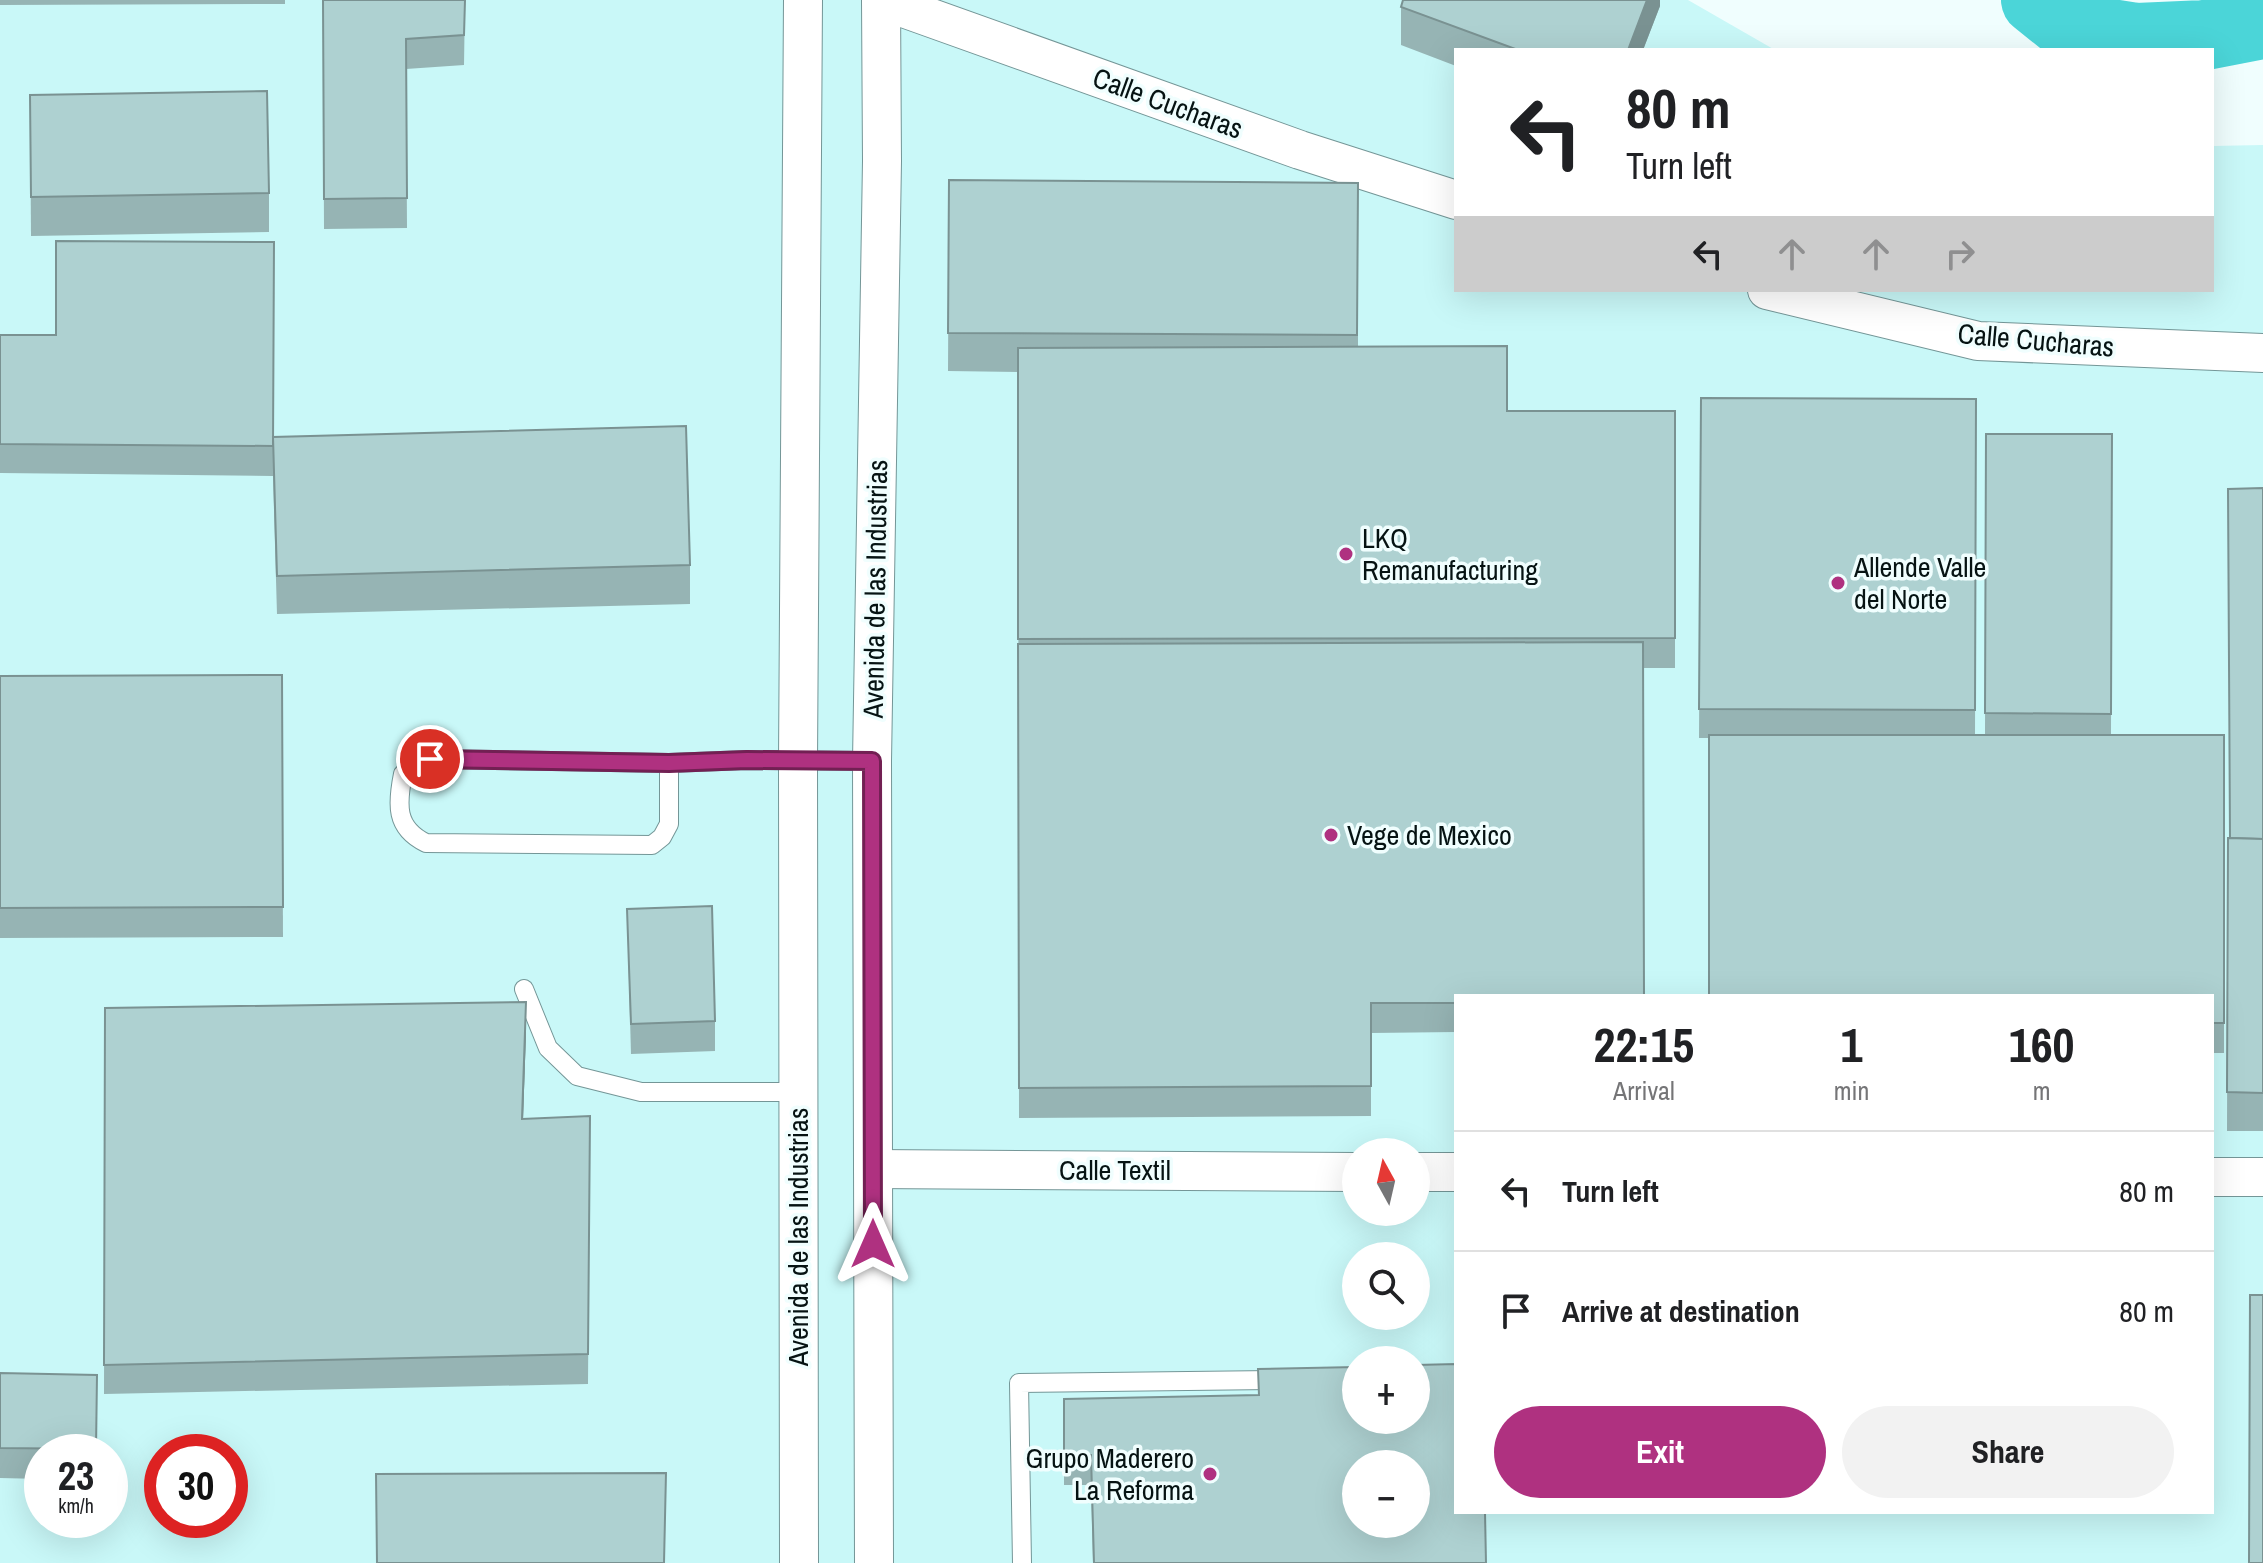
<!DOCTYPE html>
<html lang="en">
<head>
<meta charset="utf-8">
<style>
  body { margin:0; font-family:"Archivo Narrow",sans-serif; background:#f2f2f2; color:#202124; height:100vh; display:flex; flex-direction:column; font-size:30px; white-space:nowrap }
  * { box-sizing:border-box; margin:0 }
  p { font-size:26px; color:#757577 }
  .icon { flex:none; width:44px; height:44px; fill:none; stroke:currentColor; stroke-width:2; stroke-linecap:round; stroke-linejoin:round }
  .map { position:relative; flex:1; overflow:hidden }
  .side { position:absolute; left:1454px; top:994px; width:760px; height:520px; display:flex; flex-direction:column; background:#fff; border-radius:0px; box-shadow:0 8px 32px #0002 }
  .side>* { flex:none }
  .guide { position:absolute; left:1454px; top:48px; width:760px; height:244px; border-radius:0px; box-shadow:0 8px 32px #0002; background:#fff; color:#202124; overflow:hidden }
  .needle { width:52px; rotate:352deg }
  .tools { position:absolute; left:1342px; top:1138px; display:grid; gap:16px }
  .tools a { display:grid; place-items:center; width:88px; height:88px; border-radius:50%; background:#fff; box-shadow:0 8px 32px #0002; font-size:40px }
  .speed { position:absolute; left:24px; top:1434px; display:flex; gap:16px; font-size:40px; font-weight:700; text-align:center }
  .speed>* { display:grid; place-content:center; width:104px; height:104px; border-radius:50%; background:#fff; box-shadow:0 8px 32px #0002; line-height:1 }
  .speed small { font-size:20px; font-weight:400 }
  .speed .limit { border:12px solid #d22; background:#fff; color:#111 }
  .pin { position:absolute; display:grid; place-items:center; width:68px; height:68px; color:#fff; margin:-34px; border:4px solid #fff; border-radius:50%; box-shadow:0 2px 8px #0007 }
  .me { position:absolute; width:88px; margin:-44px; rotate:0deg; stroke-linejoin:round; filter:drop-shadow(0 0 6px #0008) }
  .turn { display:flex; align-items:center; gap:28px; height:168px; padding:0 40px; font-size:36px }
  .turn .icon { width:104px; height:104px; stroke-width:2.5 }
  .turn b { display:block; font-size:56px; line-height:68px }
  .lanes { display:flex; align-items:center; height:76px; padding:0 40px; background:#0003; justify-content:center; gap:40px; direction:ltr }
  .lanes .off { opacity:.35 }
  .eta { display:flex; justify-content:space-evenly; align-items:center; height:136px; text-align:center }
  .eta b { font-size:48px; font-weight:800; line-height:56px }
  .button { display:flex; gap:16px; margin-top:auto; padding:16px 40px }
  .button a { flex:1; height:92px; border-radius:48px; background:#af3180; color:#fff; font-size:32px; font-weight:800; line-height:92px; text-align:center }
  .button a+a { background:#f2f2f2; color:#202124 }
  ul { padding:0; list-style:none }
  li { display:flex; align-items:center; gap:24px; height:120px; padding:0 40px; border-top:2px solid #e0e0e0 }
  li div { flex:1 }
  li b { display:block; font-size:30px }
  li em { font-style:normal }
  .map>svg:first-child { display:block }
  .built { fill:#c9f8f8; fill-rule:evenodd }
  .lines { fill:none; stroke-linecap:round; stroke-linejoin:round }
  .river { stroke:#4bd5d8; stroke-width:70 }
  .service-casing { stroke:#749697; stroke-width:20 }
  .minor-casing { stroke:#749697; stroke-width:40 }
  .service { stroke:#fff; stroke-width:18 }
  .minor { stroke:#fff; stroke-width:38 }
  .wall { fill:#96b4b4 }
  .shaded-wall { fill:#7a9292 }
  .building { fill:#aed1d1; stroke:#7a9292; stroke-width:2; fill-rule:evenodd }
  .route-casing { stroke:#722053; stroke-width:20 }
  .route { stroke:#af3180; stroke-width:14 }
  .poi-dot { fill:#af3180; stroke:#f0fefe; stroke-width:3 }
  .labels { text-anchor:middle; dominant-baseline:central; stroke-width:7; stroke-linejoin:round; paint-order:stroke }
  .street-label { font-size:28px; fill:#061313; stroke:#f0fefe }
  .poi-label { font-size:28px; fill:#061313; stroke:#f0fefe; text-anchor:start }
</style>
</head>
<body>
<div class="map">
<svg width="2263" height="1563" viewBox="0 0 2263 1563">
  <rect width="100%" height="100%" fill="#f0fefe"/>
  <path class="built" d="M0 0H1688L1775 50H1456V290H2212V146L2263 145V1563H0ZM1456 996H2212V1512H1456ZM1356 1152H1416V1212H1356ZM1356 1256H1416V1316H1356ZM1356 1360H1416V1420H1356ZM42 1452H110V1520H42ZM162 1452H230V1520H162ZM1356 1464H1416V1524H1356Z"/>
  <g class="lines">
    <path class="river" d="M2036 0 2071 28 2137 38 2205 35 2263 24"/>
    <g class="service-casing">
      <g id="service">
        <path d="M669 763V824L662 837 652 845 426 843C395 828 397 804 403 774L416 763 430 759 669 763 747 760 872 761"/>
        <path d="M524 989 548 1048 577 1076 641 1092H798"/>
        <path d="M1022 1563 1019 1383 1281 1380"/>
      </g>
    </g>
    <g class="minor-casing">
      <g id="minor">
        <path d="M881 0 1300 150 1456 200"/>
        <path d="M1767 290 1978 341 2263 353"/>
        <path d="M873 1169 1356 1172"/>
        <path d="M1416 1172H1456"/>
        <path d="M2212 1177H2263"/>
        <path d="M799 1563 798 762 803 0"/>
        <path d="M874 1563 872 761 882 161 881 0"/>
      </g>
    </g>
    <use href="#service" class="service"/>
    <use href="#minor" class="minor"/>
  </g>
  <g class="wall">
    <path d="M0 0H285V4L0 5Z"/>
    <path d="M323 0H465L464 65 406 69 407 228 324 229Z"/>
    <path d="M1660 0V6L1643 50H1456V66L1401 45V7Z"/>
    <path d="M30 95 269 193V232L31 236Z"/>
    <path d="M949 180 1358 183V347L1507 411H1675V668H1643L1456 996V1032L1371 1033V1116L1019 1118 1018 372 948 371Z"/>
    <path d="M0 335 273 437 690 565V604L277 614 273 476 0 473Z"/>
    <path d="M1701 398 1976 399 1975 735H1985L1986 434H2112L2111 735H2224V1053H2212V996L1709 738H1699Z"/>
    <path d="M2263 488V1131H2227L2228 838H2230Z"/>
    <path d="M282 675 283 937 0 938V676Z"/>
    <path d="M627 909 715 1021V1051L631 1054Z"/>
    <path d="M105 1008 526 1032 523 1119 590 1116 588 1384 104 1394Z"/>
    <path d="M1258 1369 1486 1563H1093L1091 1485H1064V1399L1258 1395Z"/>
    <path d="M0 1373 97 1375 96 1452H42V1479L0 1478Z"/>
  </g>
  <g class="shaded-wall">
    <path d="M1647 0H1660V6L1643 50H1628Z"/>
    <path d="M526 1002V1032L522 1149V1119Z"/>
  </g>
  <g class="building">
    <path d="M323 0H465L464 35 406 39 407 198 324 199Z"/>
    <path d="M1403 0H1647L1628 50H1518L1401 7Z"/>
    <path d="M267 91 269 193 31 197 30 95Z"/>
    <path d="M949 180 1358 183 1357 335 948 333Z"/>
    <path d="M56 241 274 242 273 446 0 444V335H56Z"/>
    <path d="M1507 346V411H1675V638L1018 639V348Z"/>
    <path d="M1701 398 1976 399 1975 710 1699 709Z"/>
    <path d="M686 426 690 565 277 576 273 437Z"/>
    <path d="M1986 434H2112L2111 714 1985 713Z"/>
    <path d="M2263 488V839L2230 838 2228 489Z"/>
    <path d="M1643 642 1644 996H1456V1003H1371V1086L1019 1088 1018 644Z"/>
    <path d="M282 675 283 907 0 908V676Z"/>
    <path d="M1709 735H2224V1023H2212V996H1709Z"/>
    <path d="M2228 838 2263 839V1093L2227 1092Z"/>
    <path d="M712 906 715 1021 631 1024 627 909Z"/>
    <path d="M526 1002 522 1119 590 1116 588 1354 104 1365 105 1008Z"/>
    <path d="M2250 1295H2263V1563H2249Z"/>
    <path d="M1456 1364V1512H1485L1486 1563H1094L1091 1455 1064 1456V1399L1259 1395 1258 1369 1356 1367V1420H1416V1365ZM1356 1464H1416V1524H1356Z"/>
    <path d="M0 1373 97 1375 96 1449 0 1448Z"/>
    <path d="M666 1473 664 1563H377L376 1474Z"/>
  </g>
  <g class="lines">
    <g class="route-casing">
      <path id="route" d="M430 759 669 763 747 760 872 761 873 1244"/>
    </g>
    <use href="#route" class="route"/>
  </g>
  <g class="poi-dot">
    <circle cx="1346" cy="554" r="8"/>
    <circle cx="1838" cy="583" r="8"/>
    <circle cx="1331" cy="835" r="8"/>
    <circle cx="1210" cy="1474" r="8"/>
  </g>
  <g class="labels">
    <g class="street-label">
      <text transform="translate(1168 103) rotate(20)">Calle Cucharas</text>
      <text transform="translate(2036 340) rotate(5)">Calle Cucharas</text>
      <text transform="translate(875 589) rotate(-89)">Avenida de las Industrias</text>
      <text x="1115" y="1170">Calle Textil</text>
      <text transform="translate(798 1237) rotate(-90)">Avenida de las Industrias</text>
    </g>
    <g class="poi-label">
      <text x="1362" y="538">LKQ<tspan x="1362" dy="32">Remanufacturing</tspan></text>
      <text x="1854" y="567">Allende Valle<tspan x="1854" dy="32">del Norte</tspan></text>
      <text x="1347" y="835">Vege de Mexico</text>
      <text x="1194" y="1458" text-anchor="end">Grupo Maderero<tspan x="1194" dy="32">La Reforma</tspan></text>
    </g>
  </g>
</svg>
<div class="tools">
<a><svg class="needle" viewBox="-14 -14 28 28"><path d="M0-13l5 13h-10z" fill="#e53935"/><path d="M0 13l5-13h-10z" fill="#757577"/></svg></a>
<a><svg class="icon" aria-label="search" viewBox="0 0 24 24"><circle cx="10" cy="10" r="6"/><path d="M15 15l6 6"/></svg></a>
<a>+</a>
<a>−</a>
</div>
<div class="speed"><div>23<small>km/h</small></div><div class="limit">30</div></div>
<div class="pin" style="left:430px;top:759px;background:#d93025"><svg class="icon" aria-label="arrive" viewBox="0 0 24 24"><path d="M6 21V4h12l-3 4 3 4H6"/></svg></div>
<svg class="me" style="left:873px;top:1244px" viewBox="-20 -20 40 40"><path d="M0-17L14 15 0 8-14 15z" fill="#af3180" stroke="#fff" stroke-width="4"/></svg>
<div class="guide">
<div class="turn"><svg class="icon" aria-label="left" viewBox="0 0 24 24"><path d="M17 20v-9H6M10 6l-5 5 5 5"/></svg><div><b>80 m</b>Turn left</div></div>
<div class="lanes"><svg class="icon" aria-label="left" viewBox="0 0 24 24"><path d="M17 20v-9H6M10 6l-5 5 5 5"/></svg><svg class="icon off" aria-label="ahead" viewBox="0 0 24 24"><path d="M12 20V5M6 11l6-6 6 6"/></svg><svg class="icon off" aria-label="ahead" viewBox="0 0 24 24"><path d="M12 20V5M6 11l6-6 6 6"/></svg><svg class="icon off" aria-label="right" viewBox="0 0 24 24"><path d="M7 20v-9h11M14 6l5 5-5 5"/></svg></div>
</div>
<section class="side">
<div class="eta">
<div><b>22:15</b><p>Arrival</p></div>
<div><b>1</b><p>min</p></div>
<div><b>160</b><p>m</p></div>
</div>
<ul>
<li><svg class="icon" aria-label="left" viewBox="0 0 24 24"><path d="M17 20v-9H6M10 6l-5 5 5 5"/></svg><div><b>Turn left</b></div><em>80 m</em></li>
<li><svg class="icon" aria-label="arrive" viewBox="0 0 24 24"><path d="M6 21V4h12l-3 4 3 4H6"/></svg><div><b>Arrive at destination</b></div><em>80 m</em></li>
</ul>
<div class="button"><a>Exit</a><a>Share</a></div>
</section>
</div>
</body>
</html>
